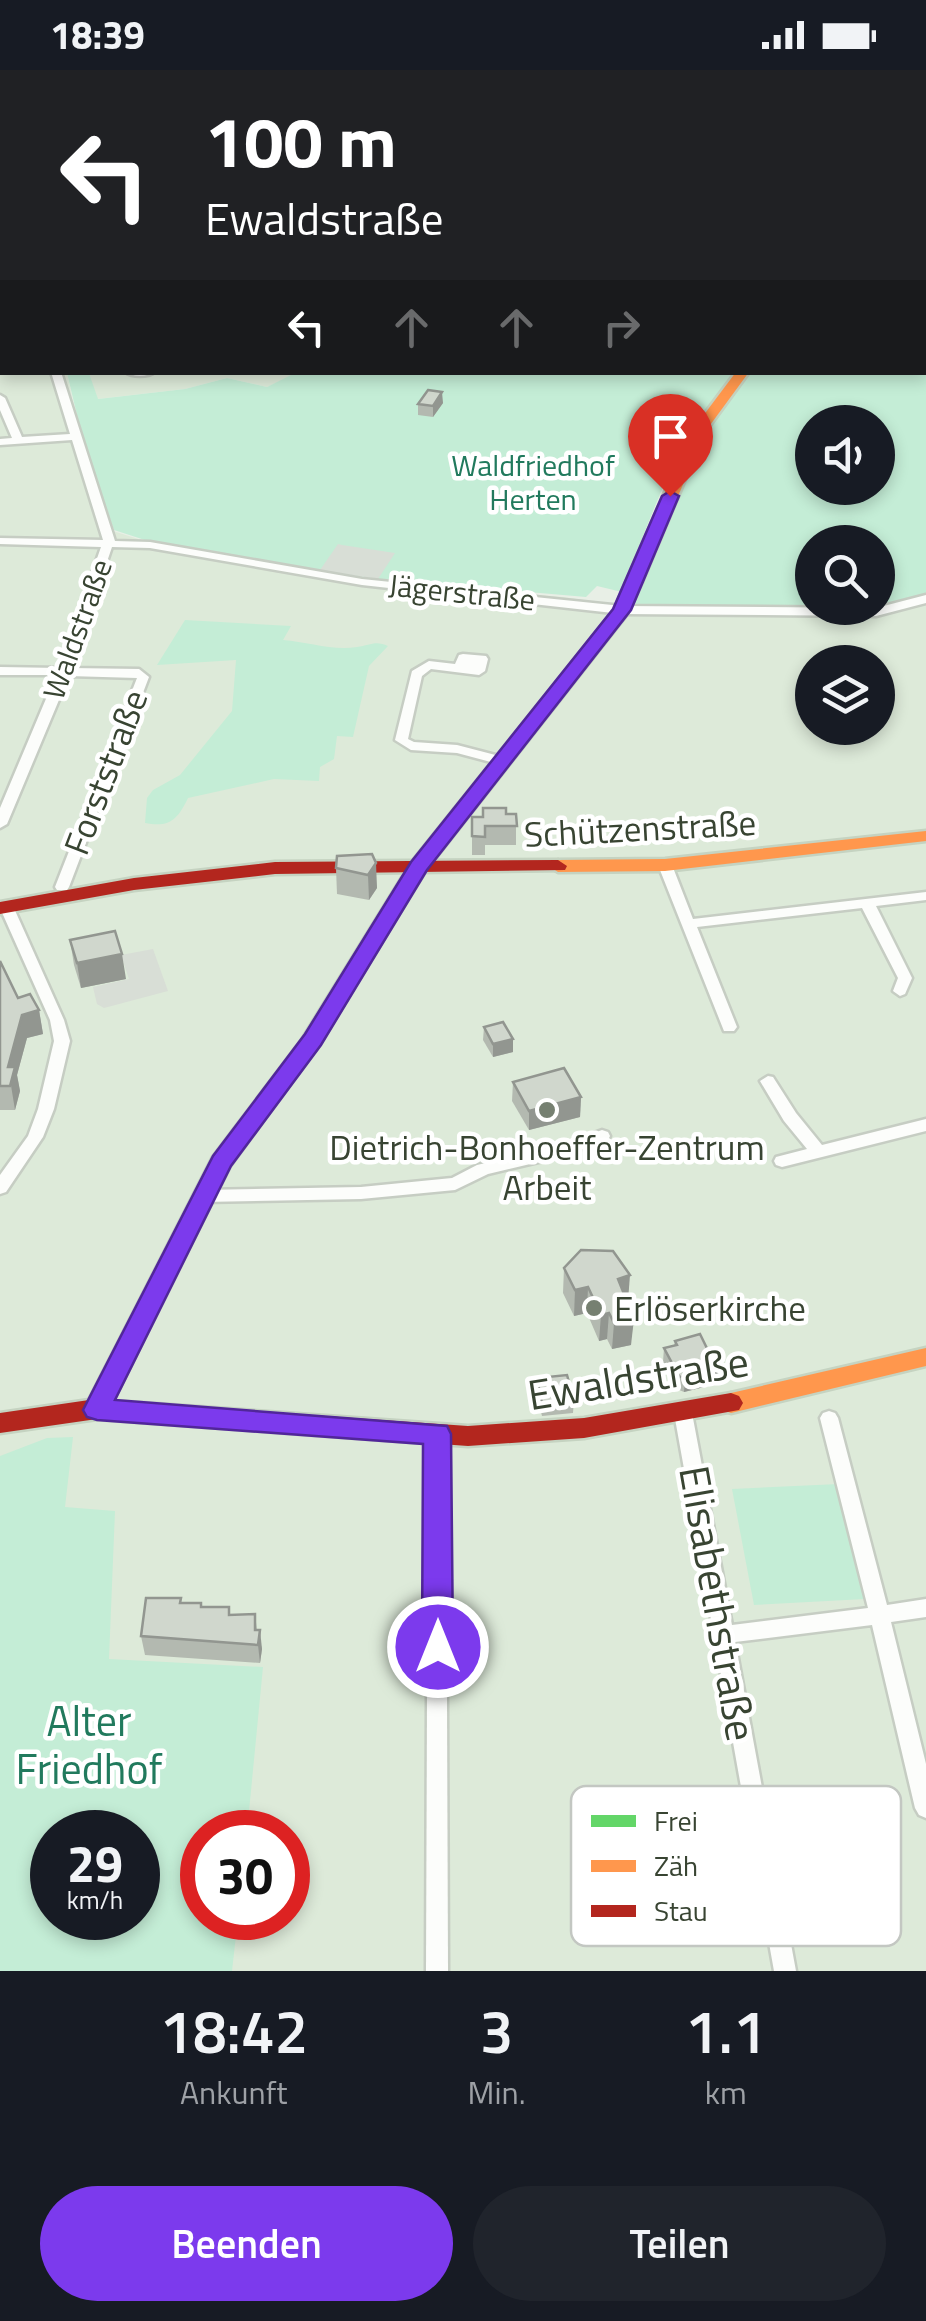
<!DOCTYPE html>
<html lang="de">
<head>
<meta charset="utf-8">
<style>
  body { margin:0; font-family:"Titillium Web",sans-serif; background:#20242c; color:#f1f3f6; height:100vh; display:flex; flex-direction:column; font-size:38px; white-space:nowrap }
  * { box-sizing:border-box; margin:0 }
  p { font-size:32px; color:#9ea1a6 }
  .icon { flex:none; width:55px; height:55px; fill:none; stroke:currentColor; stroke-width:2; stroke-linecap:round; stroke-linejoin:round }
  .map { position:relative; height:1901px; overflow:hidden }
  .side { display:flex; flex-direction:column; background:#171b24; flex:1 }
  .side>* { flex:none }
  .top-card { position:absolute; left:0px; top:0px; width:928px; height:305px; box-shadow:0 5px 15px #0003; background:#202124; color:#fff; overflow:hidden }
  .tools { position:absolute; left:795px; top:335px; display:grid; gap:20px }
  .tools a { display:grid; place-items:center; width:100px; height:100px; border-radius:50%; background:#171b24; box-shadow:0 5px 15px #0003; font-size:50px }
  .speed { position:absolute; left:30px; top:1740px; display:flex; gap:20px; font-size:50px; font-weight:700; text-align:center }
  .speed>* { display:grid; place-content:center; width:130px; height:130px; border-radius:50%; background:#171b24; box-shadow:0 5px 15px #0003; line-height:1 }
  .speed small { font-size:25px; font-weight:400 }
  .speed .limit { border:15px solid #d22; background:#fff; color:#111 }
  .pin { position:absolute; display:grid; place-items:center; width:85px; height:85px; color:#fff; margin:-102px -42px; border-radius:50% 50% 50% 0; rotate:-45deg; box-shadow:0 0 10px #0007 }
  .pin .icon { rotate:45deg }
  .me { position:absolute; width:110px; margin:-55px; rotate:0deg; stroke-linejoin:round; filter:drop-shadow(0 0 8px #0008) }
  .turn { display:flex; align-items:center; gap:35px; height:210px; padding:0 40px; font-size:45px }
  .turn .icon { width:130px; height:130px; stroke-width:2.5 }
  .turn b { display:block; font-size:70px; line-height:85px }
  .lanes { display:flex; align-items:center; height:95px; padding:0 40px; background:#0003; justify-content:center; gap:50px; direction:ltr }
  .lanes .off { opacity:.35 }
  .eta { display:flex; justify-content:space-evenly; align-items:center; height:170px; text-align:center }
  .eta b { font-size:60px; font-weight:600; line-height:70px }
  .action { display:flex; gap:20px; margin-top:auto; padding:20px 40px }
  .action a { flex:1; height:115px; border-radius:60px; background:#7c3aed; color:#fff; font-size:40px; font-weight:600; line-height:115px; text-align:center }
  .action a+a { background:#20242c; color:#f1f3f6 }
  .status { display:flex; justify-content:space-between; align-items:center; height:70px; padding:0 50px; background:#171b24; direction:ltr }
  .status svg { height:28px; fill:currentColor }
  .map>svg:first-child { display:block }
  .residential { fill:#ddead9; fill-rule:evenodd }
  .green { fill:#c4edd6; fill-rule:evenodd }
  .parking { fill:#d8ded6 }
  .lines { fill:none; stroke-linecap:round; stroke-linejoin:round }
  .street-casing { stroke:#c6cdc3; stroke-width:5 }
  .fast-casing { stroke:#c5d3c1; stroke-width:5 }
  .slow-casing { stroke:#c5d3c1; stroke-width:5 }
  .jam-casing { stroke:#c5d3c1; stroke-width:5 }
  .street { fill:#fcfdfb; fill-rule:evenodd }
  .fast { fill:#63d668; fill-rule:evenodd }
  .slow { fill:#ff974d; fill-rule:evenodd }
  .jam { fill:#b3261e; fill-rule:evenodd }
  .wall { fill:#b3b9b0 }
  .shaded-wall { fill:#929690 }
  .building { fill:#d0d7cd; stroke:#929690; stroke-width:2.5 }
  .route { fill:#7c3aed; stroke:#51269a; stroke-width:2.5 }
  .poi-dot { fill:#768071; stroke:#fff; stroke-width:4 }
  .labels { text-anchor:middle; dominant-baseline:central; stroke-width:9; stroke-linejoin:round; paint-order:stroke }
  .far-park-label { font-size:30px; fill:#217a5d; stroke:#fff }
  .far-street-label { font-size:30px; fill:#384432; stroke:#fff }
  .street-label { font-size:35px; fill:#384432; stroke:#fff }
  .poi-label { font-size:35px; fill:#384432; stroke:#fff }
  .near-street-label { font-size:42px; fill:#384432; stroke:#fff }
  .near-park-label { font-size:42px; fill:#217a5d; stroke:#fff }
  .key { fill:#fff; stroke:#c3c7c2; stroke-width:2.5 }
  .key-label { font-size:28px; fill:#384432 }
</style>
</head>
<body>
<div class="status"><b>18:39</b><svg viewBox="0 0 49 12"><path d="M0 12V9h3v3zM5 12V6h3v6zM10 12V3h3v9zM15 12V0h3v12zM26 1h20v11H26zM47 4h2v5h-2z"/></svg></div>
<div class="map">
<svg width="926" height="1901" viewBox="0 0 926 1901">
  <rect width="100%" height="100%" fill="#e8efe6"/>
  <g class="residential">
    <path d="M0 200 2 302 67 303 83 379 113 461 151 473 380 511 563 527 617 535 878 538 926 524V1901H0ZM812 592H878V658H812ZM52 1762H138V1848H52ZM202 1762H288V1848H202Z"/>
    <path d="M89 303H297L267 317 227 308 185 319 97 329Z"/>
  </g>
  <g class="green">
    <path d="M0 0H767L768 2H2V61Z"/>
    <path d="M926 100V524L878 535V472H812V537L629 534 686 388 748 303 925 302ZM812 352H878V418H812Z"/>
    <path d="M297 302 737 303C676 369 653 440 622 522L597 516 586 527 378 509 151 472 114 460 85 379 67 303H89L98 329 185 319 227 308 267 317Z"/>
    <path d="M185 550 291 556 283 570C308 572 333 581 357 577 370 575 376 570 388 576L369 596 353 667 337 666 334 689 320 697 319 711 274 709 188 728C178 749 170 758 145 753L147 728 153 720 180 705 232 641 236 590 157 595Z"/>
    <path d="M73 1367 65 1437 115 1441 109 1589 263 1597 247 1762H202V1848H238L232 1901H0V1386L47 1368ZM138 1762V1848H52V1762Z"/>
    <path d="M839 1414 865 1529 754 1535 732 1419Z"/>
  </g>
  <g class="parking">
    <path d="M338 474 342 475 395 483 378 509 320 500Z"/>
    <path d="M153 879 168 921 104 938 97 934 93 917 129 909 121 885Z"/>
  </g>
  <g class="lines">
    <g class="street-casing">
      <g id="street">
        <rect x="925" y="95" width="1" height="6"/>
        <rect x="0" y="229" width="2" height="6"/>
        <rect x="0" y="254" width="2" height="6"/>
        <path d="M51 302H61L115 471 150 472 362 509 622 536 876 538 926 525V533L876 546 622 544 362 515 150 478 112 477 71 598 139 599 149 607 69 817 67 820H57L55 817 137 608 69 606 7 754 0 758V738L56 605H0V597L59 598 101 477 0 474V468L103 470 72 370 0 375V369L12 368 0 340V325L5 328 22 367 70 364Z"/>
        <path d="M125 302H155C148 307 132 307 125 302Z"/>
        <path d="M463 584 486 586 488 589 485 601 479 605 431 599 422 606 408 669 414 672 457 675 507 688 508 691 507 694 502 695 457 683 411 680 395 670 412 601 429 591 455 594 459 585Z"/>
        <path d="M665 791 672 795 693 849 926 822V830L876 836 912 908 905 924 900 926 893 921 898 908 862 838 697 857 737 957 734 961H724L658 795Z"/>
        <path d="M6 832 13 836 64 950 70 971 54 1039 43 1067 6 1122 0 1124V1105L28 1066 38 1039 54 971 50 950 0 838 1 833Z"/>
        <path d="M768 1006 773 1007 796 1043 822 1075 926 1049V1061L782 1097 776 1095 774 1091 776 1087 807 1079 784 1051 760 1011Z"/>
        <path d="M602 1060 608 1062 610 1066 608 1070 560 1087 488 1104 455 1120 361 1129 202 1132 196 1130 194 1126 196 1122 202 1120 361 1117 452 1108 477 1095 557 1076Z"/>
        <path d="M683 1336 689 1338 692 1343 732 1555 868 1538 820 1348 823 1343 829 1341 835 1343 838 1348 887 1535 926 1529V1547L891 1552 926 1694V1748L919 1745 915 1738 872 1555 735 1572 796 1901H774L674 1343 677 1338Z"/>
        <path d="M437 1357 443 1359 446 1364 448 1901H426L428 1364 431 1359Z"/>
      </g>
    </g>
    <g class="fast-casing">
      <path id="fast" d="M634 507 642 512 628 543 426 800 315 981H301L298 976 411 793 615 539 626 512Z"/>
    </g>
    <g class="slow-casing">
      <g id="slow">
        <path d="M736 302H749L705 362 642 512 639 515H629L626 512 691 362Z"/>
        <path d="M926 761V771L665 801 558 802 549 796 558 790 665 789Z"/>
        <path d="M926 1278V1296L731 1343 723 1340 719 1333 723 1326 731 1323Z"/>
      </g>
    </g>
    <g class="jam-casing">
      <g id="jam">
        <path d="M558 790 567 796 565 800 275 804 134 820 0 844V832L134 808 275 792Z"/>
        <path d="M308 969 318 976 230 1096 113 1331 468 1356 584 1348 731 1323 739 1326 743 1333 739 1340 584 1368 468 1376 97 1349 0 1363V1343L89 1330 213 1087 301 971Z"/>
      </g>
    </g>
    <use href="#street" class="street"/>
    <use href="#fast" class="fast"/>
    <use href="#slow" class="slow"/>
    <use href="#jam" class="jam"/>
  </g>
  <g class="wall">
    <path d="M443 333 433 347 418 345V334Z"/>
    <path d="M506 744H516V775H485V785H472V747Z"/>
    <path d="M372 784 377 818 369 830 337 824 336 798Z"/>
    <path d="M70 870 126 909 81 918 74 895Z"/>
    <path d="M0 891 18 928 39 940 43 964 27 968 17 1005 20 1021 15 1040H0Z"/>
    <path d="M484 957 513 969V982L493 987 483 970Z"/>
    <path d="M513 1012 581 1027 580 1047 529 1060 512 1031Z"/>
    <path d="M564 1198 628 1231 627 1232 631 1275 612 1279 607 1269 599 1271 587 1243 574 1246 563 1223Z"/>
    <path d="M675 1271 716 1314 684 1322 677 1319 663 1292 664 1278 674 1276Z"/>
    <path d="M537 1308 574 1330 573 1343 542 1346 536 1321Z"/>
    <path d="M181 1528V1533L202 1537H229L230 1545 255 1544 257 1560 262 1579 260 1593 145 1585 141 1566Z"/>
  </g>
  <g class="shaded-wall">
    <path d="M442 322 443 333 433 347V336Z"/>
    <path d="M376 793 377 818 369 830 368 805Z"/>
    <path d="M122 884 126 909 81 918 77 893Z"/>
    <path d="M39 940 43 964 27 968 17 1005 20 1021 15 1040 8 997 22 945Z"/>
    <path d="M513 969V982L493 987V974Z"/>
    <path d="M581 1027 580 1047 529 1060V1041Z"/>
    <path d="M630 1205 628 1231 616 1234 618 1209Z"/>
    <path d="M588 1217 587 1243 574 1246 575 1220Z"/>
    <path d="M609 1243 607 1269 599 1271 601 1245Z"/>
    <path d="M634 1249 631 1275 612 1279 614 1253Z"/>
    <path d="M718 1301 716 1314 684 1322 685 1309Z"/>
    <path d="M260 1560 262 1579 260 1593 258 1575Z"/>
  </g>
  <g class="building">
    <path d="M428 320 442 322 433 336 418 334Z"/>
    <path d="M483 738H506V744H516L517 756H485V767L472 766V747H483Z"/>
    <path d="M372 784 376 793 368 805 336 798 337 786Z"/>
    <path d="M115 861 122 884 77 893 70 870Z"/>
    <path d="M0 891 18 928 30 924 39 940 22 945 8 997H15L10 1016H0Z"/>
    <path d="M503 952 513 969 493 974 484 957Z"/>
    <path d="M564 998 581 1027 529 1041 513 1012Z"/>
    <path d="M581 1180 613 1181 630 1205 618 1209 634 1249 614 1253 609 1243 601 1245 588 1217 575 1220 564 1198Z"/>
    <path d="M700 1264 718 1301 685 1309 679 1306 664 1278 677 1275 675 1271Z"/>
    <path d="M567 1305 574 1330 542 1334 537 1308Z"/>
    <path d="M146 1528H181L180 1533H201V1537H229V1545L255 1544V1560H260L258 1575 141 1566Z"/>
  </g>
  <path class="route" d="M670 421 679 426 631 540 427 800 321 975 231 1096 115 1330 447 1356 451 1364 453 1577 448 1587 438 1591 427 1587 422 1577 423 1374 97 1350 87 1347 83 1340 213 1086 305 964 411 792 613 539 662 426Z"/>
  <g class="poi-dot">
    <circle cx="547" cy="1040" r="10"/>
    <circle cx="594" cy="1238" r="10"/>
  </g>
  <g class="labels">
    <g class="far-park-label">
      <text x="533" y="395">Waldfriedhof<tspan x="533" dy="34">Herten</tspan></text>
    </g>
    <g class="far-street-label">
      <text transform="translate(462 522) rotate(6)">Jägerstraße</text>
      <text transform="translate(77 559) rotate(-70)">Waldstraße</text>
    </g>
    <g class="street-label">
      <text transform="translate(105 702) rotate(-69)">Forststraße</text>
      <text transform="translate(640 758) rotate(-3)">Schützenstraße</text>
    </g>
    <g class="poi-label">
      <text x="547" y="1077">Dietrich-Bonhoeffer-Zentrum<tspan x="547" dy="40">Arbeit</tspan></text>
      <text x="614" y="1238" text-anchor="start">Erlöserkirche</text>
    </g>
    <g class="near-street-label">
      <text transform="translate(638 1307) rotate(-9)">Ewaldstraße</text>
      <text transform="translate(719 1533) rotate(80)">Elisabethstraße</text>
    </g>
    <g class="near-park-label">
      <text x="89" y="1650">Alter<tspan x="89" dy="48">Friedhof</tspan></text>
    </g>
  </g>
  <rect x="571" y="1716" width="330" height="160" rx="15" class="key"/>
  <rect x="591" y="1745" width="45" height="12" fill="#63d668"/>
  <rect x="591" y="1790" width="45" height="12" fill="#ff974d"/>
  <rect x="591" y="1835" width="45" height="12" fill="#b3261e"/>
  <g class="key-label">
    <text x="654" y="1761">Frei</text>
    <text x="654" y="1806">Zäh</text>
    <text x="654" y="1851">Stau</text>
  </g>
</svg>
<div class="tools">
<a><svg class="icon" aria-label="sound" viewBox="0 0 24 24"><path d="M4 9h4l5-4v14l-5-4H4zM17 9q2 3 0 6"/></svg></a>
<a><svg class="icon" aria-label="search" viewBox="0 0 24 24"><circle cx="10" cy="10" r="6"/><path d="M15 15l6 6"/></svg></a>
<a><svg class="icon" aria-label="layers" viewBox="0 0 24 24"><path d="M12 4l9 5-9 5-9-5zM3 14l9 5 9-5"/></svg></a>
</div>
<div class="speed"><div>29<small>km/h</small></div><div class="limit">30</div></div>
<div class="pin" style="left:670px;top:426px;background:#d93025"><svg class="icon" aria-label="arrive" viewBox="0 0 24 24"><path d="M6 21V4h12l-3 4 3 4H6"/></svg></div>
<svg class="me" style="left:438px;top:1577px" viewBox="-20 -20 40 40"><circle r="17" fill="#7c3aed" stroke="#fff" stroke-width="3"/><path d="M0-11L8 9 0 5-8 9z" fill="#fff"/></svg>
<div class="top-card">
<div class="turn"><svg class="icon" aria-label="left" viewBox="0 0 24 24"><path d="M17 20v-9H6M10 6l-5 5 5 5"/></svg><div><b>100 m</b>Ewaldstraße</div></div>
<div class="lanes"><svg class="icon" aria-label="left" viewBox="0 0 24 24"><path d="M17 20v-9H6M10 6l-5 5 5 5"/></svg><svg class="icon off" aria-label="ahead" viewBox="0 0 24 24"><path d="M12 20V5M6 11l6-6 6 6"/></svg><svg class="icon off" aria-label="ahead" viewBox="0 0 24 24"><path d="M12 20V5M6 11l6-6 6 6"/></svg><svg class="icon off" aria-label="right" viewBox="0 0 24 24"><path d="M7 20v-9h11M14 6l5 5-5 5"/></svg></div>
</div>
</div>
<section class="side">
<div class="eta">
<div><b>18:42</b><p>Ankunft</p></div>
<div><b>3</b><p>Min.</p></div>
<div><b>1.1</b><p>km</p></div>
</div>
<div class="action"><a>Beenden</a><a>Teilen</a></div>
</section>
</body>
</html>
